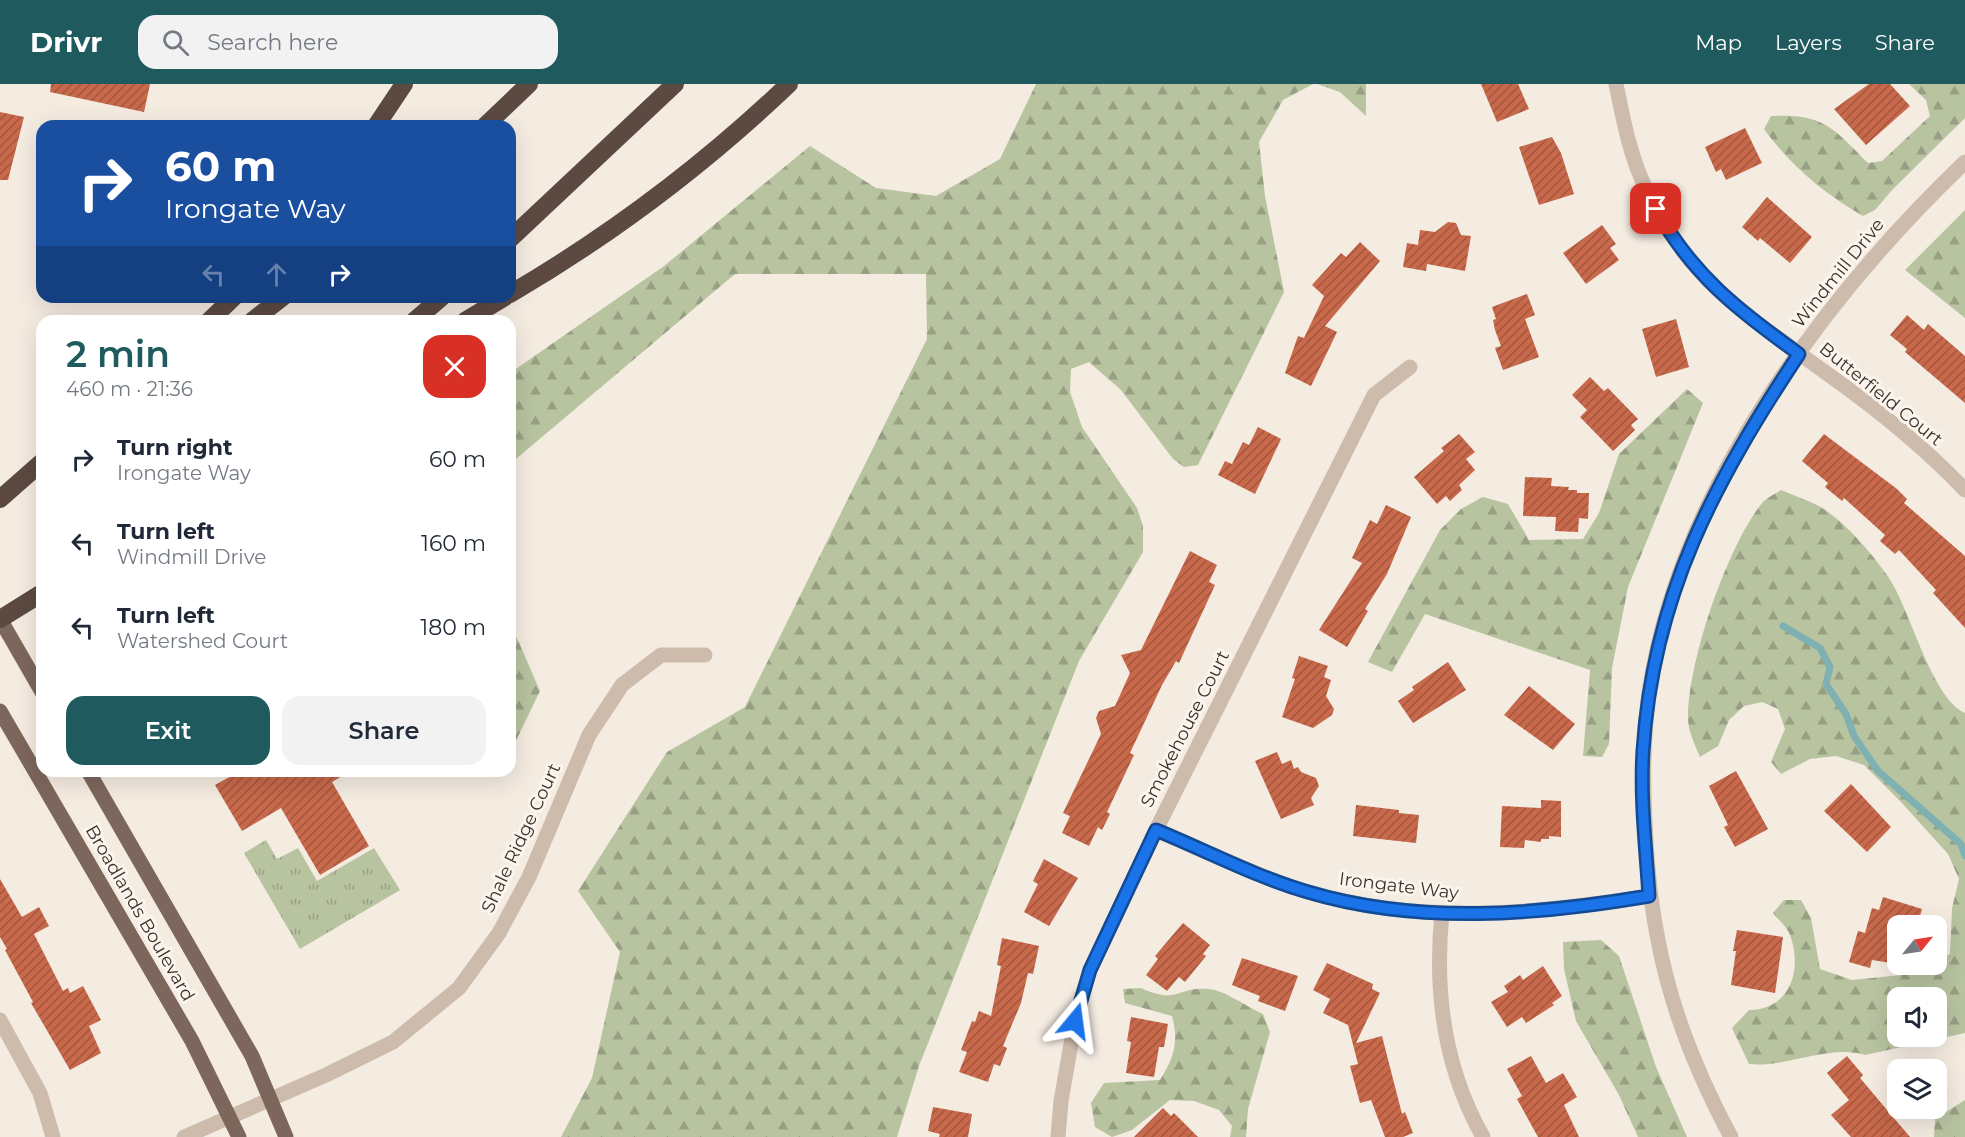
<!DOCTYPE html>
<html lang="en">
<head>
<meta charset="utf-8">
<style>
  body { margin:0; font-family:Montserrat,sans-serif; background:#f2f2f3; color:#1f2937; height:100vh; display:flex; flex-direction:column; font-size:22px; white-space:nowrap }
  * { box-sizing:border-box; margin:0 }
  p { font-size:20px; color:#747a83 }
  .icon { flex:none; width:33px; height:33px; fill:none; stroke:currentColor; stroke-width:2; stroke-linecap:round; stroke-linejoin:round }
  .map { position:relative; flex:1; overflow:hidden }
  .panel { position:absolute; left:36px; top:231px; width:480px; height:462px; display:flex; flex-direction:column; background:#fff; border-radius:18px; box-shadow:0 6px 24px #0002 }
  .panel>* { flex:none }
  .banner { position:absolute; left:36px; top:36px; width:480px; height:183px; border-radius:18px; box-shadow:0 6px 24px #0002; background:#1a4fa0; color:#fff; overflow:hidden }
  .needle { width:39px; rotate:60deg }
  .tools { position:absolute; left:1887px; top:831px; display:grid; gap:12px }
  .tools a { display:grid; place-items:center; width:60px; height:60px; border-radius:12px; background:#fff; box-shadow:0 6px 24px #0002; font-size:30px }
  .pin { position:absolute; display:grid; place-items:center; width:51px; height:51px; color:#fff; margin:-26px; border-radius:12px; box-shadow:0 3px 9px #0006 }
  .me { position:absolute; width:66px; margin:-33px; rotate:16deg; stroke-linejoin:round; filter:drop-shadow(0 0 4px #0008) }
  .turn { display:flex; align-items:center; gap:21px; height:126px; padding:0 30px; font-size:27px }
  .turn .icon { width:78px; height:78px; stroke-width:2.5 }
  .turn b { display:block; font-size:42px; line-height:51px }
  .lanes { display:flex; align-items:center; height:57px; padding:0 30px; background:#0003; justify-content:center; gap:30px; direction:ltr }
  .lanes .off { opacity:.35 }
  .round { display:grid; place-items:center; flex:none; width:63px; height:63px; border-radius:18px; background:#f2f2f3 }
  .headline { display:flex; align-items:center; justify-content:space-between; height:102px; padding:0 30px }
  h1 { font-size:36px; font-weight:600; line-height:45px; color:#1f5a5e }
  .button { display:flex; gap:12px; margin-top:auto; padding:12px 30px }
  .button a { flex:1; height:69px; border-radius:18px; background:#1f5a5e; color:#fff; font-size:24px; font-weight:600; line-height:69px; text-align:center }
  .button a+a { background:#f2f2f3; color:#1f2937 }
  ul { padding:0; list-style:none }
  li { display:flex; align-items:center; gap:18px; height:84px; padding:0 30px }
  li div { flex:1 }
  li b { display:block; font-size:22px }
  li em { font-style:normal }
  header { display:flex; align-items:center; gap:36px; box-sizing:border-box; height:84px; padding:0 30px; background:#1f5a5e; color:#fff }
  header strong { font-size:28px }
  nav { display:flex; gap:33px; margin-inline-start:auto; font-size:21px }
  .search { width:420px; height:54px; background:#f2f2f3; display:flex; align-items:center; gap:15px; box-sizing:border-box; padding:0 21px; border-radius:18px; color:#747a83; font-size:22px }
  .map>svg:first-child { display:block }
  .forest { fill:url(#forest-firs); fill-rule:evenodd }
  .park { fill:url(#park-tufts) }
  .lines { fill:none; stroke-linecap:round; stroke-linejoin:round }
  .stream { stroke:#7fb0b2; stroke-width:7 }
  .building { fill:url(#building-hatch) }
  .minor { stroke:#cdbbac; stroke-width:15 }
  .major { stroke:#7d675c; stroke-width:15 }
  .highway { stroke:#5c4a42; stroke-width:18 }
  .route-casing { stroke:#114b97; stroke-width:15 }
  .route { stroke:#1a73e8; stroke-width:10 }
  .labels { text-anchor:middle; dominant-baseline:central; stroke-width:6; stroke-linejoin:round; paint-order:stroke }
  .street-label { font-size:18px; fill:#3b302b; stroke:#fbf5ee }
</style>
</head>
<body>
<header>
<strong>Drivr</strong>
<div class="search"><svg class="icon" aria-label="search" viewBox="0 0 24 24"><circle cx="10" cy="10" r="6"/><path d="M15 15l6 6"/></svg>Search here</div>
<nav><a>Map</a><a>Layers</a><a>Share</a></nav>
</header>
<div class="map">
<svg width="1965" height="1053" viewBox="0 0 1965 1053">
  <defs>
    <pattern id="forest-firs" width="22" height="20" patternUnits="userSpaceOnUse" patternTransform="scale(1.5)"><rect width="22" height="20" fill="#b8c4a0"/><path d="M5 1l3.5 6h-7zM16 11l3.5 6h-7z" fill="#97a083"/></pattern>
    <pattern id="park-tufts" width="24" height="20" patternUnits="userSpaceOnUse" patternTransform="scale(1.5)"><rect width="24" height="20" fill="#b8c4a0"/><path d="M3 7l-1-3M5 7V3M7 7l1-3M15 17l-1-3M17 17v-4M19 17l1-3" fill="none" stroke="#97a083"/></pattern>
    <pattern id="building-hatch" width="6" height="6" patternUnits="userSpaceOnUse" patternTransform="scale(1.5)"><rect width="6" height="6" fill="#c8694b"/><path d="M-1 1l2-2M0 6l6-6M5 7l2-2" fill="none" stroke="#a4573f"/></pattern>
  </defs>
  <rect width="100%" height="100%" fill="#f4ebe1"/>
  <g class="forest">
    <path d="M1036 0H1313L1283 16 1259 58 1265 112 1284 208 1198 381 1184 383 1173 375 1121 306 1089 278 1071 285 1070 308 1082 343 1137 424 1143 442V468L1079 577 919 982 897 1053H561L592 994 620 868 578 807 667 668 745 623 927 255 926 190H735L510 380V289L664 182 810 62 876 104 936 112 1000 75Z"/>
    <path d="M1317 0H1366V32L1340 8Z"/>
    <path d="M1909 0H1965V34L1893 105 1875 126 1863 132C1824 110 1790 81 1764 45L1771 32C1824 29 1833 44 1868 79L1882 77 1930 32 1926 16Z"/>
    <path d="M1965 126V234L1905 186Z"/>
    <path d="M1687 305 1703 319 1628 503 1612 584 1609 660 1602 673 1583 672 1590 586 1425 530 1392 588 1368 578 1440 446 1461 425 1483 413 1508 420 1529 456 1583 455 1599 429 1619 370Z"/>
    <path d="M1781 406C1793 411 1807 416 1819 422 1844 437 1870 467 1887 491 1910 523 1931 614 1965 629V949L1865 971C1829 960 1787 984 1749 980L1732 944 1749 926C1790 926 1803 886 1790 851 1787 843 1778 835 1773 829L1784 816H1801L1811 834 1820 885 1852 896 1921 889 1950 870 1952 824 1959 795 1948 770 1901 718 1864 681 1836 672 1810 675 1781 690 1771 678 1785 645 1778 625 1762 618 1744 622 1729 636 1718 662 1700 673C1695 661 1688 647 1688 634 1688 577 1727 463 1762 419 1766 414 1775 410 1781 406ZM1898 914H1936V952H1898Z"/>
    <path d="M510 538 540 607 510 669Z"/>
    <path d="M1601 856 1619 872 1656 983 1687 1053H1638L1619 1011 1576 937 1564 885 1563 858Z"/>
    <path d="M1141 904C1179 921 1175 903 1208 905 1222 905 1249 924 1263 930L1270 948 1248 1025 1246 1053H1230L1232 1042 1219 1026 1194 1017 1170 1016 1132 1046 1112 1053 1095 1043 1091 1019 1104 999 1160 996C1174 974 1179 958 1172 932L1125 919 1123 905Z"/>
    <path d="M1965 1016V1053H1934L1935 1035Z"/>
  </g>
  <path class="park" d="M266 756 277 775 298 764 317 797 374 764 400 806 300 865 244 769Z"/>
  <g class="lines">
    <path class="stream" d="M1783 542 1820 564 1830 583 1826 600 1846 630 1854 652 1878 687 1961 760 1965 772"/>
  </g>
  <g class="building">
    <path d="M51 0H150L144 28 50 8Z"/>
    <path d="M1481 0H1518L1529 25 1497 38Z"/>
    <path d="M1869 0H1890L1910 22 1866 61 1834 25Z"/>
    <path d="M0 28 24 33 8 96H0Z"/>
    <path d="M1745 44 1762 79 1726 96 1721 85 1716 88 1705 63Z"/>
    <path d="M1552 53 1561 69 1574 110 1539 121 1519 63Z"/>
    <path d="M1767 113 1812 153 1790 179 1760 154 1758 157 1742 143Z"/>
    <path d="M1448 138 1456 139 1461 151 1471 152 1465 187 1427 180 1426 187 1403 183 1407 159 1418 161 1420 146 1435 148Z"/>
    <path d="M1602 141 1616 160 1610 164 1619 176 1586 200 1563 169Z"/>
    <path d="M1360 158 1380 177 1325 242 1337 248 1311 302 1285 289 1298 252 1304 254 1324 212 1312 201 1341 169 1346 173Z"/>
    <path d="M1527 210 1535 231 1525 235 1539 273 1503 286 1495 264 1501 262 1495 246 1493 236 1496 235 1492 223Z"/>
    <path d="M1907 231 1924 246 1928 240 1965 272V319L1905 268 1907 265 1890 251Z"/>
    <path d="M1676 235 1689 283 1656 293 1642 245Z"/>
    <path d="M1590 293 1604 307 1608 304 1638 335 1631 341 1635 346 1613 367 1580 333 1587 326 1572 311Z"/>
    <path d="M1258 343 1281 355 1255 410 1218 391 1225 377 1232 380 1243 358 1249 361Z"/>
    <path d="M1459 350 1475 368 1466 375 1475 386 1459 401 1462 406 1450 417 1446 412 1437 420 1414 393 1444 367 1441 364Z"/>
    <path d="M1824 350 1897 405 1907 415 1904 419 1965 472V544L1933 509 1936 506 1899 466 1895 470 1880 457 1885 451 1844 414 1842 417 1825 403 1828 399 1802 377Z"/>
    <path d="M1525 393 1552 394 1551 402 1569 403 1568 406H1577V409H1589L1588 435 1579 434 1578 448 1555 447 1556 433 1523 432Z"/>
    <path d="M1386 421 1411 433 1387 490 1365 525 1368 527 1347 563 1319 546 1362 479 1352 474 1370 436 1377 440Z"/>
    <path d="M1190 467 1217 481 1209 498 1215 501 1179 579 1176 577 1162 601 1130 669 1134 671 1107 728 1110 730 1102 746 1098 743 1089 762 1062 749 1070 732 1063 729 1101 650 1096 634 1099 627 1115 622 1130 589 1121 571 1141 566Z"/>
    <path d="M1299 572 1328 582 1324 593 1331 596 1326 612 1334 625 1332 631 1313 644 1282 633 1295 595 1292 594Z"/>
    <path d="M1448 578 1466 606 1413 639 1398 617 1414 606 1412 603Z"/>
    <path d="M1529 602 1575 640 1553 666 1504 631Z"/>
    <path d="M1277 668 1282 680 1291 676 1294 685 1298 683 1301 688 1316 694 1319 702 1311 714 1314 721 1281 735 1255 677Z"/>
    <path d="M240 687H351L332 698 369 762 320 791 281 724 242 747 215 701Z"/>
    <path d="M1736 687 1768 745 1735 763 1724 743 1728 741 1709 702Z"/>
    <path d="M1851 700 1891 743 1867 768 1824 727Z"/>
    <path d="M1541 716 1561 717V753L1549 752V755H1541V758L1525 756 1524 764 1500 763 1502 722 1541 724Z"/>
    <path d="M1356 721 1399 726V729L1419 731 1416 759 1353 752Z"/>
    <path d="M1044 775 1078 794 1049 842 1024 828 1038 800 1033 797Z"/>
    <path d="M0 795 22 833 39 823 49 842 34 850 63 907 68 904 70 909 83 902 101 936 89 942 101 969 70 986 31 919 33 918 5 866 7 865 0 853Z"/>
    <path d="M1883 813 1922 825 1917 842H1898V880L1872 876 1870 884 1849 878 1858 847 1865 849 1872 824 1879 826Z"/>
    <path d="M1183 839 1210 861 1203 870 1206 872 1185 898 1179 893 1167 907 1146 891 1158 875 1155 872Z"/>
    <path d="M1737 846 1783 853 1775 909 1731 901 1736 867H1733Z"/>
    <path d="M1002 854 1039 862 1033 890 1028 889 1021 919 1003 962 1007 964 1000 982 994 980 988 998 959 988 967 968 961 966 972 937 975 938 979 927 991 932 1001 882 997 881Z"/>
    <path d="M1242 874 1298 892 1285 927 1258 917 1260 912 1232 901Z"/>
    <path d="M1327 879 1373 900 1372 905 1380 909 1356 959 1382 952 1402 1030 1405 1028 1413 1049 1403 1053H1385L1371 1016 1360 1019 1350 982 1358 980 1348 941 1323 929 1330 915 1313 906Z"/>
    <path d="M1543 882 1562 912 1552 919 1554 921 1526 939 1522 933 1507 943 1491 918 1508 908 1504 902 1520 891 1523 896Z"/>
    <path d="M1131 933 1168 940 1164 963H1159L1154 993 1126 989 1131 958 1127 957Z"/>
    <path d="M1531 972 1546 999 1563 989 1577 1013 1564 1021 1579 1053H1538L1517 1015 1522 1012 1507 985Z"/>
    <path d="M1847 972 1863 991 1860 994 1910 1053H1851L1831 1031 1849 1016 1827 989Z"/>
    <path d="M933 1023 972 1030 968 1053H939L940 1050 928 1047Z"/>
    <path d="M1163 1024 1171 1032 1174 1029 1198 1053H1134Z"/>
  </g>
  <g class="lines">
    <g class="minor">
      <path d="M1616 0C1623 35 1630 72 1646 105 1688 197 1751 234 1829 291 1877 325 1924 363 1965 406"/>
      <path d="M1156 746C1207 767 1256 792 1308 808 1419 841 1537 830 1649 812"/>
      <path d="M1442 829C1434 908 1444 984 1483 1053"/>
      <path d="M0 936 40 1009 53 1053"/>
      <path d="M184 1053 326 991 393 958 459 904 499 849 529 793 589 651 622 601 661 571H705"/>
      <path d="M1058 1053 1061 1017 1075 937 1090 886 1156 746 1374 311 1410 283"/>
      <path d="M1731 1053C1678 954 1652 868 1646 757 1643 707 1642 659 1649 609 1678 409 1822 215 1965 78"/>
    </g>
    <g class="major">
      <path d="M0 535 42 608"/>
      <path d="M0 627 192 957 239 1053"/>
      <path d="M88 687 252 972 286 1053"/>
    </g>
    <g class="highway">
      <path d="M376 42 404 0"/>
      <path d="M485 42 529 0"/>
      <path d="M510 155 675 0"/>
      <path d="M510 210C611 151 704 81 789 0"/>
      <path d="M209 237 234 213"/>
      <path d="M252 237 283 213"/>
      <path d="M414 237 442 213"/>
      <path d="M465 237 505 213"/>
      <path d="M0 415 42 378"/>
      <path d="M0 535 42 509"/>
    </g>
  </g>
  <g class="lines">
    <g class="route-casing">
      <path id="route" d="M1075 937 1090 886 1156 746C1207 767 1256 793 1308 808 1419 841 1537 831 1649 812 1646 764 1640 715 1643 667 1653 511 1715 397 1799 270 1739 227 1692 191 1656 125"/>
    </g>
    <use href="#route" class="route"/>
  </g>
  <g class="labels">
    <g class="street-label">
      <text transform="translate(1838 189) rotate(-51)">Windmill Drive</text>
      <text transform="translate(1881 310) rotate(39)">Butterfield Court</text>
      <text transform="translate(1185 645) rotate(-63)">Smokehouse Court</text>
      <text transform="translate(521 754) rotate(-65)">Shale Ridge Court</text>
      <text transform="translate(1399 802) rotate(7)">Irongate Way</text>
      <text transform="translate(140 829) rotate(60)">Broadlands Boulevard</text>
    </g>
  </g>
</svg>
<div class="tools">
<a><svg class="needle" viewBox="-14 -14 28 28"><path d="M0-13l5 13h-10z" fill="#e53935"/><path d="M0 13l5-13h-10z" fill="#747a83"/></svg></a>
<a><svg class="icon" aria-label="sound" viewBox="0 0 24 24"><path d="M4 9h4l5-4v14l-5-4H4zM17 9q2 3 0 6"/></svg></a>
<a><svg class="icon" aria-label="layers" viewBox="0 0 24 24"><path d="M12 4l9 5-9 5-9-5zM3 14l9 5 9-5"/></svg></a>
</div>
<div class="pin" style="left:1656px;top:125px;background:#d93025"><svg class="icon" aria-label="arrive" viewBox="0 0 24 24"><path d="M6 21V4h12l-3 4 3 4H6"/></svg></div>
<svg class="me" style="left:1075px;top:937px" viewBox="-20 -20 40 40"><path d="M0-17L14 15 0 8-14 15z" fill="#1a73e8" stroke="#fff" stroke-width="4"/></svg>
<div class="banner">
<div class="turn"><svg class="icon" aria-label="right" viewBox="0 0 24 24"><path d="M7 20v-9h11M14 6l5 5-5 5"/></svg><div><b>60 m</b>Irongate Way</div></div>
<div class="lanes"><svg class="icon off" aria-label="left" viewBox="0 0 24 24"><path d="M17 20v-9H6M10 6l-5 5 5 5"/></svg><svg class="icon off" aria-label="ahead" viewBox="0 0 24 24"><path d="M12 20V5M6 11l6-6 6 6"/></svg><svg class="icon" aria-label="right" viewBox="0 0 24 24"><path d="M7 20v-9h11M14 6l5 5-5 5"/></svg></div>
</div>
<section class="panel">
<div class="headline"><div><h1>2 min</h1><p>460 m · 21:36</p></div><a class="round" style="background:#d93025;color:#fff"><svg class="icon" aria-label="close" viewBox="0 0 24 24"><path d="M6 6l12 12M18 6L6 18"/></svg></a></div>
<ul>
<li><svg class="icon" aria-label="right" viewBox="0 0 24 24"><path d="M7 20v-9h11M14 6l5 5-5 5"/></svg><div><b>Turn right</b><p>Irongate Way</p></div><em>60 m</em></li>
<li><svg class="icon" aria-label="left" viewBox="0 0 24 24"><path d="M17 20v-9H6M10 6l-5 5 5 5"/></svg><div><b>Turn left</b><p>Windmill Drive</p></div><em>160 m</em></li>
<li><svg class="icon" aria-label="left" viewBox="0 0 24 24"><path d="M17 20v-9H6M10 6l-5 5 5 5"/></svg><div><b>Turn left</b><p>Watershed Court</p></div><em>180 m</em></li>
</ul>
<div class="button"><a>Exit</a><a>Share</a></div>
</section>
</div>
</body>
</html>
